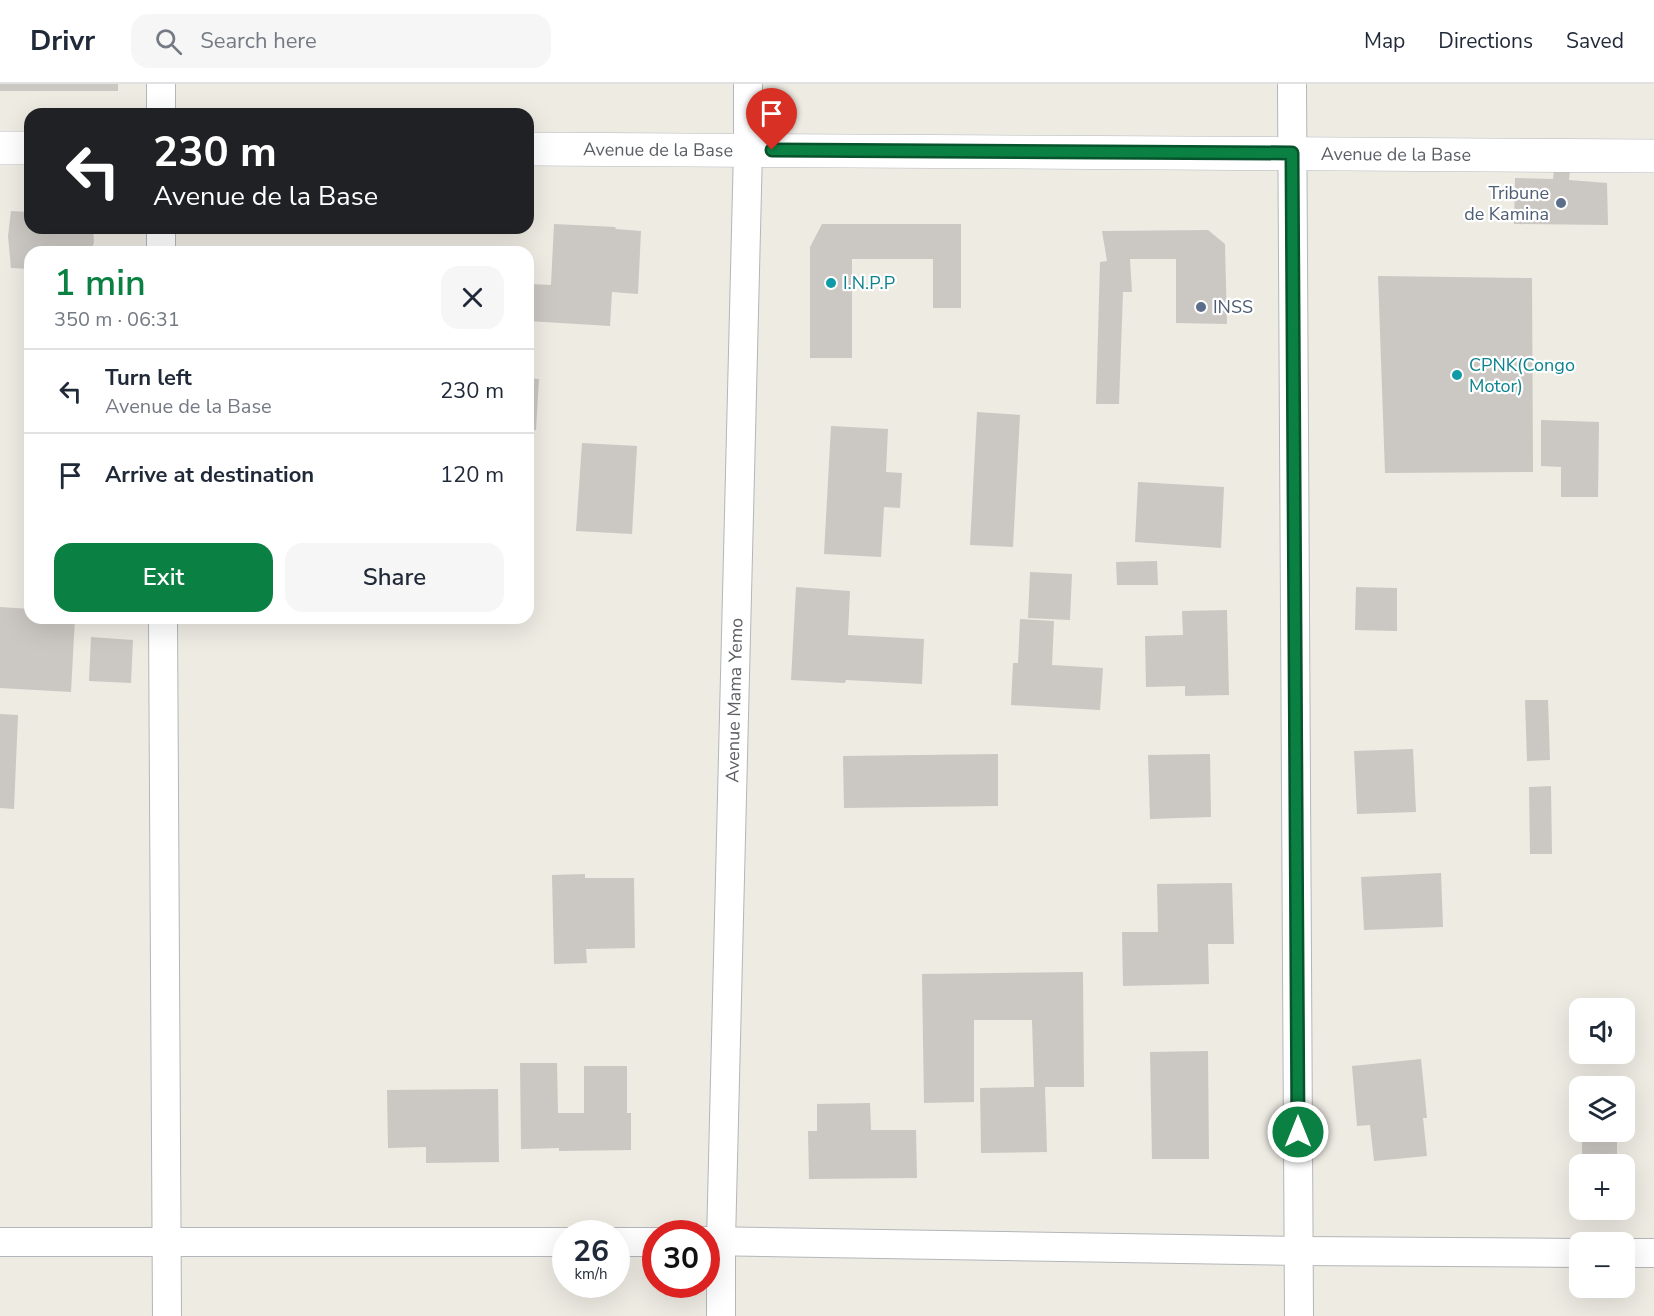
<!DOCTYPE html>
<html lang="en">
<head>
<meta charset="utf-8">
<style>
  body { margin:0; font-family:"Nunito Sans",sans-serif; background:#f6f6f7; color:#1f2937; height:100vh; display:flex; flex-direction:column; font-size:22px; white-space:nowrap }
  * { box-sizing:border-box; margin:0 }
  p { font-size:20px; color:#747a83 }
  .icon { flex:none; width:33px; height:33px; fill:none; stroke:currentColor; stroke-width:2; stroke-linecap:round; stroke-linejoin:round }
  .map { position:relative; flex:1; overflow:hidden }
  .details { position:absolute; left:24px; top:162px; width:510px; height:378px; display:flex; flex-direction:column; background:#fff; border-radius:18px; box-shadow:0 6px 24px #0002 }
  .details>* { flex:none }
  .banner { position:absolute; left:24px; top:24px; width:510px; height:126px; border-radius:18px; box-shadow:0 6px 24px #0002; background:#202124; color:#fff; overflow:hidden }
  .fabs { position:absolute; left:1569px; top:914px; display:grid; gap:12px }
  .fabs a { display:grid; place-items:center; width:66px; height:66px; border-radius:12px; background:#fff; box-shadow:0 6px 24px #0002; font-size:30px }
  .speed { position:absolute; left:552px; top:1136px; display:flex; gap:12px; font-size:30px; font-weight:700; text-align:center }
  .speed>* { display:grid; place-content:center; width:78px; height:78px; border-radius:50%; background:#fff; box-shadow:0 6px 24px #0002; line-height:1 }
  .speed small { font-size:15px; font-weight:400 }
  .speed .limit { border:9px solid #d22; background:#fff; color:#111 }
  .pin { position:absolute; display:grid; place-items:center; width:51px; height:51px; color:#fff; margin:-62px -26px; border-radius:50% 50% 50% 0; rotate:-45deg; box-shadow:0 0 6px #0007 }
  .pin .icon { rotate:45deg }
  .me { position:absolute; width:66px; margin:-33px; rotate:0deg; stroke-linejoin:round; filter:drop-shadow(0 0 4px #0008) }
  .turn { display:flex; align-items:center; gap:21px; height:126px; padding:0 30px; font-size:27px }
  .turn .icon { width:78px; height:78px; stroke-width:2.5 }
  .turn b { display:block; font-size:42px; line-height:51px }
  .round { display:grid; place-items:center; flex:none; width:63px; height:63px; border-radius:18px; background:#f6f6f7 }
  .headline { display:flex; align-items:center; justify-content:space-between; height:102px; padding:0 30px }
  h1 { font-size:36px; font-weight:600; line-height:45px; color:#0b8043 }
  .button { display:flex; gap:12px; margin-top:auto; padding:12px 30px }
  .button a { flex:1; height:69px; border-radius:18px; background:#0b8043; color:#fff; font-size:24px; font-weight:600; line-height:69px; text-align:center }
  .button a+a { background:#f6f6f7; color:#1f2937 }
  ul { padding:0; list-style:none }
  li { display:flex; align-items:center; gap:18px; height:84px; padding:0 30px; border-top:2px solid #e0e1e3 }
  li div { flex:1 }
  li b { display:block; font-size:22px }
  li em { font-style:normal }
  header { display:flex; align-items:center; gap:36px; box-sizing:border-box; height:84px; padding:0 30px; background:#fff; border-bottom:2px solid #e0e1e3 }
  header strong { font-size:28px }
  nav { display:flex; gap:33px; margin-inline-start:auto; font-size:21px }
  .search { width:420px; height:54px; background:#f6f6f7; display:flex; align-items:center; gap:15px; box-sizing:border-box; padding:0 21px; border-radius:18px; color:#747a83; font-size:22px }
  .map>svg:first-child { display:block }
  .building { fill:#cbc7c2 }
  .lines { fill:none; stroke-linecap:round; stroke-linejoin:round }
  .minor-casing { stroke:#b3b6ba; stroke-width:30 }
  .secondary-casing { stroke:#b4b8bd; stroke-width:34 }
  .minor { stroke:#fff; stroke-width:28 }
  .secondary { stroke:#fff; stroke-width:33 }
  .route-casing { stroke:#07532c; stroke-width:15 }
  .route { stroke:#0b8043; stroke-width:10 }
  .service-dot { fill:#5c6f8a; stroke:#fff; stroke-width:2 }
  .culture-dot { fill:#0f9aa8; stroke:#fff; stroke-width:2 }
  .labels { text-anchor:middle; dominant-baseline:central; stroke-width:4.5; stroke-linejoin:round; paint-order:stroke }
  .street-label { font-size:18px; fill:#5b5f64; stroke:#fff }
  .service-label { font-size:18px; fill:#4e5e75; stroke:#fff; text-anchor:end }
  .culture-label { font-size:18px; fill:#0d838f; stroke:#fff; text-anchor:start }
</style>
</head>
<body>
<header>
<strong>Drivr</strong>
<div class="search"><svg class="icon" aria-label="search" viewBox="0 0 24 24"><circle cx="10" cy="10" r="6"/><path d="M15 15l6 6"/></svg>Search here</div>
<nav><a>Map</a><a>Directions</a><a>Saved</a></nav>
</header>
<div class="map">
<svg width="1654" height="1232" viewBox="0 0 1654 1232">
  <rect width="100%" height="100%" fill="#eeebe3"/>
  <g class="building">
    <rect x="0" y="0" width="118" height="7"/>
    <path d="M1554 86H1570L1569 96 1607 99 1608 141 1514 140 1515 94 1553 95Z"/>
    <path d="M11 127 30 128V144H93L94 158 91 168H30V185L11 184 8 152Z"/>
    <path d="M554 140 615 143 616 145 641 147 638 210 612 208 610 242 528 237 530 200 551 201Z"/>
    <path d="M822 140H961V224H933V175H852V274H810V163Z"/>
    <path d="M1208 146 1225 160 1227 240 1176 239V175H1130L1132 208H1123L1119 320H1096L1100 178 1107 177 1102 147Z"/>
    <path d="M1378 192 1532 194 1533 388 1385 389Z"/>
    <path d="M528 294 539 295 536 346H528Z"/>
    <path d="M977 328 1020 331 1013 463 970 461Z"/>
    <path d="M1541 336 1599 338 1598 413H1561V383L1541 382Z"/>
    <path d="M831 342 888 345 886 388 902 389 900 424 884 423 881 473 824 470Z"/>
    <path d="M582 359 637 362 632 450 576 447Z"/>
    <path d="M1138 398 1224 403 1221 464 1135 458Z"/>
    <path d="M1157 477 1158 501H1117L1116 478Z"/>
    <path d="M1030 488 1072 490 1070 536 1028 534Z"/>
    <path d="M796 503 850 507 848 551 924 555 922 600 846 596 845 599 791 596Z"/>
    <path d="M1356 503 1397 504V547L1355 546Z"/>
    <path d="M0 523 30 525V534H75L71 608 0 604Z"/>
    <path d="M1227 526 1229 611 1185 612V602L1146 603 1145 552 1183 551 1182 527Z"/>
    <path d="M1020 535 1054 537 1052 581 1103 584 1100 626 1011 621 1013 579H1018Z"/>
    <path d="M91 553 133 556 131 599 89 597Z"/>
    <path d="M1525 616H1548L1550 676 1527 677Z"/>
    <path d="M0 630 18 631 14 725 0 724Z"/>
    <path d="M1413 665 1416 728 1357 730 1354 667Z"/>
    <path d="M998 670V722L844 724 843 672Z"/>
    <path d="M1210 670 1211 733 1150 735 1148 671Z"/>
    <path d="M1551 702 1552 770H1530L1529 703Z"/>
    <path d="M1441 789 1443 843 1364 846 1361 793Z"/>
    <path d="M585 790V794H634L635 864 586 865 587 879 554 880 552 791Z"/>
    <path d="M1232 799 1234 860H1208L1209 900 1123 902 1122 848H1158L1157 800Z"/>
    <path d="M1083 888 1084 1003H1045L1047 1068 981 1069 980 1004 1034 1003 1032 936H974V1018L924 1019 922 890Z"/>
    <path d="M1208 967 1209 1075H1152L1150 968Z"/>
    <path d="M1421 975 1427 1034H1423L1427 1072 1374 1077 1370 1041 1357 1042 1352 982Z"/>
    <path d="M520 979H557L558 1029H584V982H627V1029H631V1066L559 1067V1064L521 1065Z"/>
    <path d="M498 1005 499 1078 426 1079V1063L388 1064 387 1006Z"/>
    <path d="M870 1019 871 1046H916L917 1094 809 1095 808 1047H817V1020Z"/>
    <rect x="1582" y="1047" width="35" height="33"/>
  </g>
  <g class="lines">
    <g class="minor-casing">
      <g id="minor">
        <path d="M1292 0 1299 1232"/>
        <path d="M161 30V0"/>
        <path d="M161 144V168"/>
        <path d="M163 534 167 1232"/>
        <path d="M706 1157 1299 1167 1580 1169"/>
        <path d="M0 1158H566"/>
        <path d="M616 1158H656"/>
        <path d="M1624 1169H1654"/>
        <path id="s1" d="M721 1232V1157L748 66V0"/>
      </g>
    </g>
    <g class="secondary-casing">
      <g id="secondary">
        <path d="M0 64H30"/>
        <path id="s2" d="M528 65 1654 72"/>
      </g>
    </g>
    <use href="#minor" class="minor"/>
    <use href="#secondary" class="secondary"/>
  </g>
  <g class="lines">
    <g class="route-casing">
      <path id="route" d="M772 66 1292 69 1298 1048"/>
    </g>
    <use href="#route" class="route"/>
  </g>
  <g class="service-dot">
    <circle cx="1561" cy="119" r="6"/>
    <circle cx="1201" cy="223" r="6"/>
  </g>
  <g class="culture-dot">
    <circle cx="831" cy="199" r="6"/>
    <circle cx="1457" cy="291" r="6"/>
  </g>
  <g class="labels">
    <g class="street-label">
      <text stroke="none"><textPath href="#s2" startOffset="130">Avenue de la Base</textPath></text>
      <text stroke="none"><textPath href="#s2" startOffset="868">Avenue de la Base</textPath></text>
      <text stroke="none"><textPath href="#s1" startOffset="616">Avenue Mama Yemo</textPath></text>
    </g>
    <g class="service-label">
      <text x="1549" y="109">Tribune<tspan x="1549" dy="21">de Kamina</tspan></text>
      <text x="1213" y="223" text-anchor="start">INSS</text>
    </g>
    <g class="culture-label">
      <text x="843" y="199">I.N.P.P</text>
      <text x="1469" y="281">CPNK(Congo<tspan x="1469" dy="21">Motor)</tspan></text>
    </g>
  </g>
</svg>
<div class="fabs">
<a><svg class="icon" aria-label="sound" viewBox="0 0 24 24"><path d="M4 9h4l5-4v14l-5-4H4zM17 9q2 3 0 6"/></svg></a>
<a><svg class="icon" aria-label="layers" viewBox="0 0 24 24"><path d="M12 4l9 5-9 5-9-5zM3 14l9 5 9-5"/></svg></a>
<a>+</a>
<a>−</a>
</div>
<div class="speed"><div>26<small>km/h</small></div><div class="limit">30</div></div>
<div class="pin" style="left:772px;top:66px;background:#d93025"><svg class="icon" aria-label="arrive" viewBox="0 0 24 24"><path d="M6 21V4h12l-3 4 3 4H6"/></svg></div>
<svg class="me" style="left:1298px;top:1048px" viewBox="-20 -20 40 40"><circle r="17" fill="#0b8043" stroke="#fff" stroke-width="3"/><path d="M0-11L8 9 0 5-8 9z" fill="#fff"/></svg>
<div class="banner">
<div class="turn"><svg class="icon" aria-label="left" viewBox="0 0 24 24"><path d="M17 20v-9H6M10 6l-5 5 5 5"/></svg><div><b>230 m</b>Avenue de la Base</div></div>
</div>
<section class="details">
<div class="headline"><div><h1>1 min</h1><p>350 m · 06:31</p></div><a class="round"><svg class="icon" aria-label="close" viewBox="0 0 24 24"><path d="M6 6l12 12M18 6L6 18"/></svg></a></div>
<ul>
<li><svg class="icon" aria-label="left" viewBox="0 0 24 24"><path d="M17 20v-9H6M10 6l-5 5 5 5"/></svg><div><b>Turn left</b><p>Avenue de la Base</p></div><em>230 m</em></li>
<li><svg class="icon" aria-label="arrive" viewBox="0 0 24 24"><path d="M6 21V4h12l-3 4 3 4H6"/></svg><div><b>Arrive at destination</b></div><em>120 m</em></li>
</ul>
<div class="button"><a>Exit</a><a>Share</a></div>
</section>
</div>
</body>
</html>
